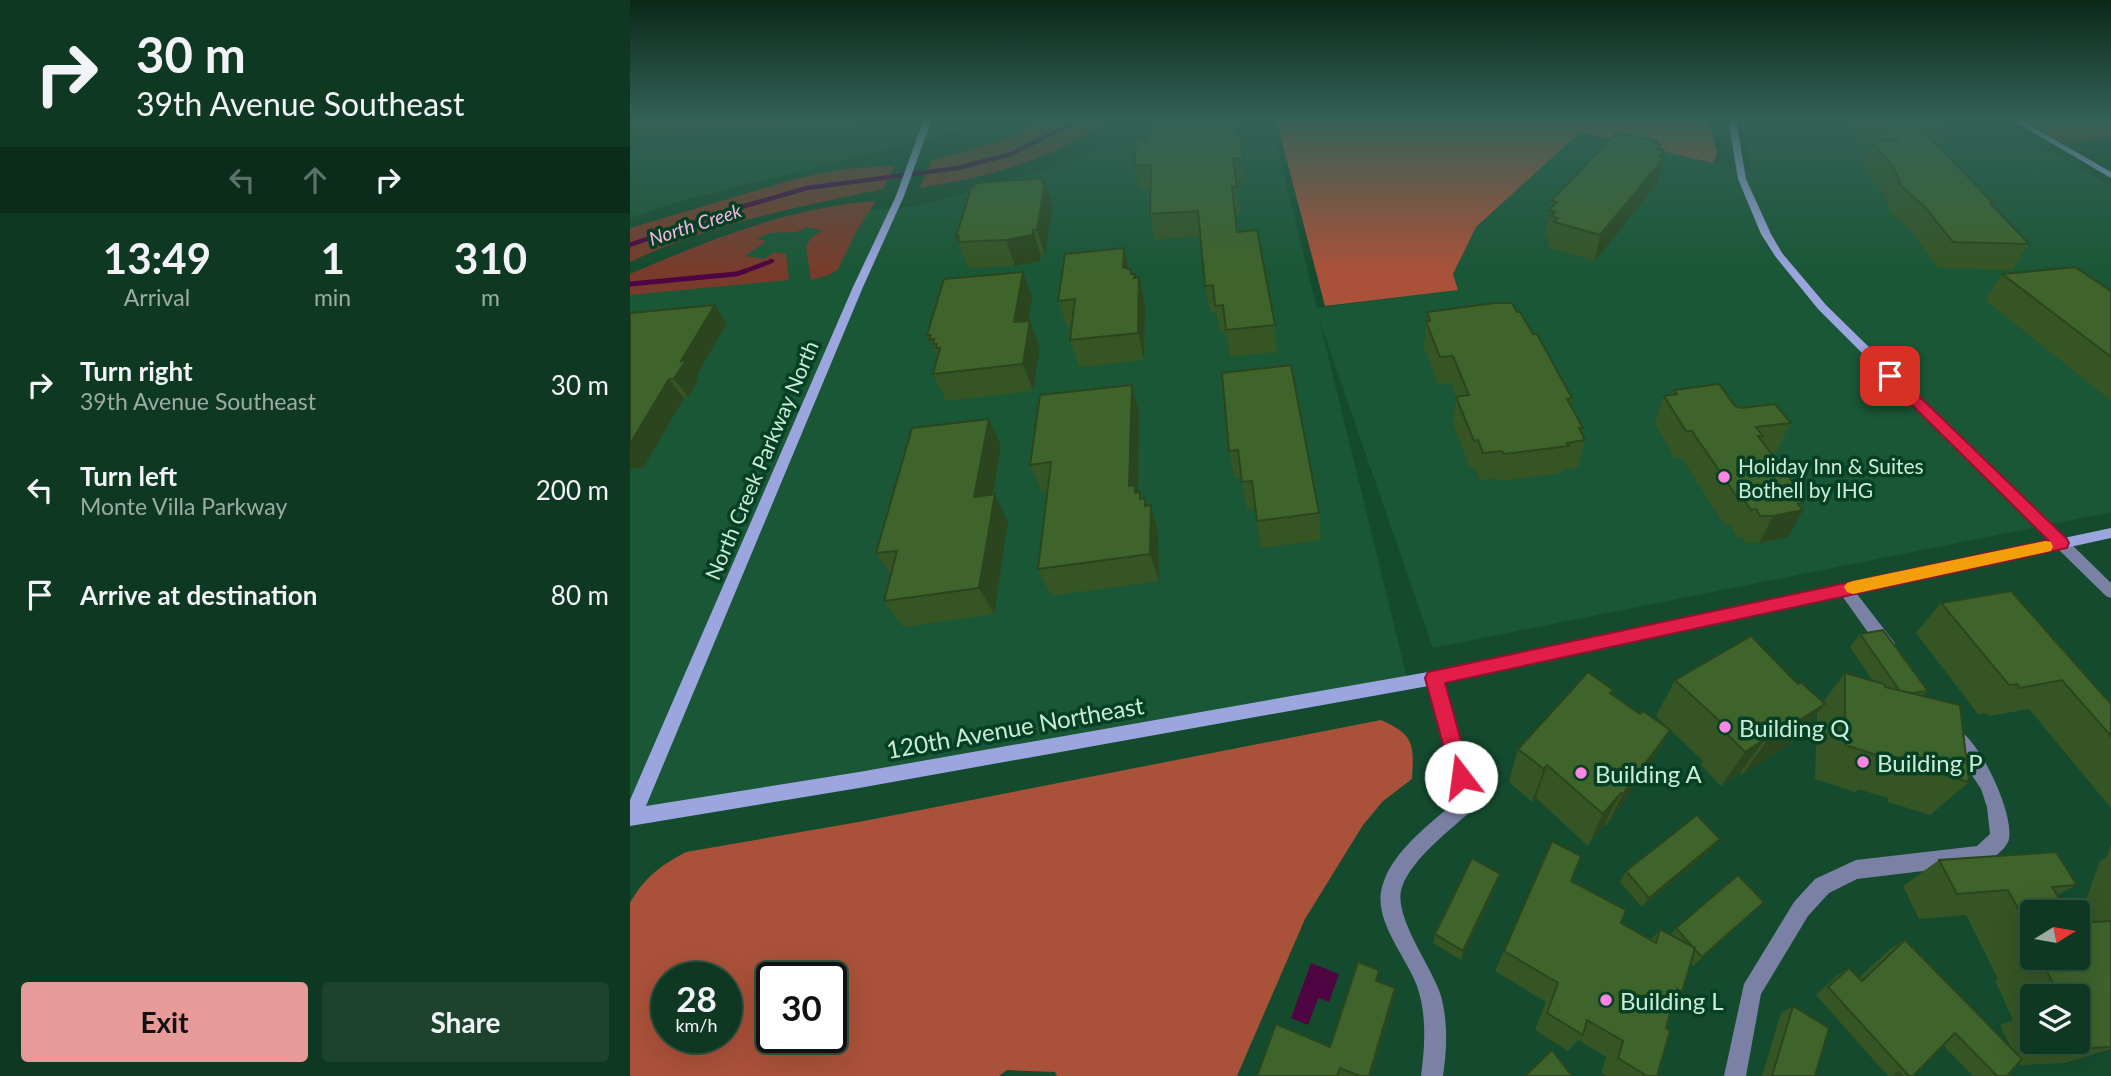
<!DOCTYPE html>
<html lang="en">
<head>
<meta charset="utf-8">
<style>
  body { margin:0; font-family:Lato,sans-serif; background:#1d432f; color:#f1f3f6; height:100vh; display:flex; flex-direction:column; font-size:26px; white-space:nowrap }
  * { box-sizing:border-box; margin:0 }
  p { font-size:23px; color:#9baca5 }
  .icon { flex:none; width:38px; height:38px; fill:none; stroke:currentColor; stroke-width:2; stroke-linecap:round; stroke-linejoin:round }
  .map { position:relative; flex:1; overflow:hidden }
  .side { display:flex; flex-direction:column; background:#0f3822; width:630px }
  .side>* { flex:none }
  .banner { background:#0f3822; color:#f1f3f6; overflow:hidden }
  .needle { width:46px; rotate:79deg }
  .tools { position:absolute; left:1390px; top:900px; display:grid; gap:14px }
  .tools a { display:grid; place-items:center; width:70px; height:70px; border-radius:7px; background:#0f3822; box-shadow:0 7px 28px #0002,0 0 0 2px #2f5240; font-size:35px }
  .speed { position:absolute; left:21px; top:962px; display:flex; gap:14px; font-size:35px; font-weight:700; text-align:center }
  .speed>* { display:grid; place-content:center; width:91px; height:91px; border-radius:50%; background:#0f3822; box-shadow:0 7px 28px #0002,0 0 0 2px #2f5240; line-height:1 }
  .speed small { font-size:18px; font-weight:400 }
  .speed .limit { border:4px solid #111; border-radius:10px; background:#fff; color:#111 }
  .pin { position:absolute; display:grid; place-items:center; width:60px; height:60px; color:#fff; margin:-30px; border-radius:14px; box-shadow:0 4px 10px #0006 }
  .me { position:absolute; width:77px; margin:-38px; rotate:345deg; stroke-linejoin:round; filter:drop-shadow(0 0 5px #0008) }
  .turn { display:flex; align-items:center; gap:24px; height:147px; padding:0 21px; font-size:32px }
  .turn .icon { width:91px; height:91px; stroke-width:2.5 }
  .turn b { display:block; font-size:49px; line-height:60px }
  .lanes { display:flex; align-items:center; height:66px; padding:0 21px; background:#0003; justify-content:center; gap:35px; direction:ltr }
  .lanes .off { opacity:.35 }
  .eta { display:flex; justify-content:space-evenly; align-items:center; height:119px; text-align:center }
  .eta b { font-size:42px; font-weight:700; line-height:49px }
  .primary-button { display:flex; gap:14px; margin-top:auto; padding:14px 21px }
  .primary-button a { flex:1; height:80px; border-radius:7px; background:#e69b98; color:#111; font-size:28px; font-weight:700; line-height:80px; text-align:center }
  .primary-button a+a { background:#1d432f; color:#f1f3f6 }
  ul { padding:0; list-style:none }
  li { display:flex; align-items:center; gap:21px; height:105px; padding:0 21px }
  li div { flex:1 }
  li b { display:block; font-size:26px }
  li em { font-style:normal }
  main { display:flex; flex:1; min-height:0 }
  .map>svg:first-child { display:block }
  .built { fill:#1a5737 }
  .green { fill:#793c2c }
  .forest { fill:#aa5139; fill-rule:evenodd }
  .water { fill:#4e0542 }
  .lines { fill:none; stroke-linecap:round; stroke-linejoin:round }
  .stream-far1 { stroke:#4e0542; stroke-width:4.5 }
  .stream { stroke:#4e0542; stroke-width:5 }
  .street { fill:#7a81a5; fill-rule:evenodd }
  .secondary { fill:#9ba5de; fill-rule:evenodd }
  .wall { fill:#355525; fill-rule:evenodd }
  .shaded-wall { fill:#2b451e }
  .building { fill:#3e632b; stroke:#2b451e; stroke-width:2 }
  .route { fill:#e11d48; stroke:#92132f; stroke-width:2 }
  .slow { fill:#f59e0b }
  .poi-dot { fill:#fd86e2; stroke:#054024; stroke-width:2.5 }
  .labels { text-anchor:middle; dominant-baseline:central; stroke-width:7; stroke-linejoin:round; paint-order:stroke }
  .far-water-label { font-size:19px; font-style:italic; fill:#f6b8e5; stroke:#054024 }
  .street-label { font-size:21px; fill:#caecd6; stroke:#054024 }
  .poi-label { font-size:21px; fill:#caecd6; stroke:#054024; text-anchor:start }
  .near-street-label { font-size:24px; fill:#caecd6; stroke:#054024 }
  .near-poi-label { font-size:24px; fill:#caecd6; stroke:#054024; text-anchor:start }
</style>
</head>
<body>
<main>
<section class="side">
<div class="banner">
<div class="turn"><svg class="icon" aria-label="right" viewBox="0 0 24 24"><path d="M7 20v-9h11M14 6l5 5-5 5"/></svg><div><b>30 m</b>39th Avenue Southeast</div></div>
<div class="lanes"><svg class="icon off" aria-label="left" viewBox="0 0 24 24"><path d="M17 20v-9H6M10 6l-5 5 5 5"/></svg><svg class="icon off" aria-label="ahead" viewBox="0 0 24 24"><path d="M12 20V5M6 11l6-6 6 6"/></svg><svg class="icon" aria-label="right" viewBox="0 0 24 24"><path d="M7 20v-9h11M14 6l5 5-5 5"/></svg></div>
</div>
<div class="eta">
<div><b>13:49</b><p>Arrival</p></div>
<div><b>1</b><p>min</p></div>
<div><b>310</b><p>m</p></div>
</div>
<ul>
<li><svg class="icon" aria-label="right" viewBox="0 0 24 24"><path d="M7 20v-9h11M14 6l5 5-5 5"/></svg><div><b>Turn right</b><p>39th Avenue Southeast</p></div><em>30 m</em></li>
<li><svg class="icon" aria-label="left" viewBox="0 0 24 24"><path d="M17 20v-9H6M10 6l-5 5 5 5"/></svg><div><b>Turn left</b><p>Monte Villa Parkway</p></div><em>200 m</em></li>
<li><svg class="icon" aria-label="arrive" viewBox="0 0 24 24"><path d="M6 21V4h12l-3 4 3 4H6"/></svg><div><b>Arrive at destination</b></div><em>80 m</em></li>
</ul>
<div class="primary-button"><a>Exit</a><a>Share</a></div>
</section>
<div class="map">
<svg width="1481" height="1076" viewBox="0 0 1481 1076">
  <rect width="100%" height="100%" fill="#144b2e"/>
  <g class="built">
    <path d="M0 119H374L51 201 0 218Z"/>
    <path d="M506 119H640L687 308 828 290 823 274 846 227 950 131 1122 173 1109 119H1364L1481 186V512L803 648 689 319 778 682 0 817V278L123 231 221 212 288 206 431 166 469 146Z"/>
  </g>
  <g class="green">
    <path d="M417 119H479C424 160 357 177 290 188L302 160 378 139Z"/>
    <path d="M1392 119H1481V137L1434 143Z"/>
    <path d="M265 165 253 189C168 207 79 224 0 262V228L165 179 206 170Z"/>
    <path d="M246 201 226 232 208 269 199 275 181 280 176 246 181 238 192 230 177 227C159 239 148 225 127 239L136 241 115 256 134 259 145 252 156 254 159 280 0 295V274C76 241 163 206 246 201Z"/>
  </g>
  <g class="forest">
    <path d="M646 119H1078L1087 153 1083 163 950 132 846 227 823 274 828 290 695 306Z"/>
    <path d="M751 720C785 735 784 745 782 779L753 801 733 825 675 919 607 1076H427L425 1072 377 1070 369 1076H0V903C14 878 31 865 56 852L234 821ZM37 978H96V1038H37ZM142 978H201V1038H142Z"/>
  </g>
  <path class="water" d="M681 963 709 974 699 1002 688 998 678 1025 661 1018Z"/>
  <g class="lines">
    <g class="stream-far1">
      <path d="M0 245 94 212 177 188 328 168 381 154 452 119"/>
      <path d="M110 273 142 261"/>
    </g>
    <path class="stream" d="M0 284 106 274 115 271"/>
    <g class="street">
      <path d="M1431 538 1436 539 1481 583V598L1476 596 1426 547 1424 543 1426 539Z"/>
      <path d="M1215 583 1220 585 1264 642 1266 647 1264 652 1258 654 1252 652 1210 593 1208 589 1210 585Z"/>
      <path d="M804 671 810 673 812 678 847 802 844 808C822 829 782 858 772 887 762 916 802 966 811 996 818 1022 817 1049 813 1076H791C795 1046 797 1015 787 986 776 956 743 921 752 887 762 850 801 824 828 799L796 678 798 673Z"/>
      <path d="M1325 728C1349 737 1384 813 1379 839 1377 849 1360 861 1351 864L1227 879 1199 893 1178 916 1131 994 1116 1076H1094L1114 984 1164 902 1185 879 1226 860 1347 846 1360 834 1357 807 1351 789 1316 736 1319 731Z"/>
    </g>
    <g class="secondary">
      <path d="M294 119H302L274 196 233 287 16 806 229 772 804 671 1420 541 1188 309 1145 256 1131 234 1108 179 1098 119H1106L1116 179 1141 234 1152 253 1196 305 1434 538 1481 528V538L804 685 229 788 0 826V800L223 287 266 196Z"/>
      <path d="M1380 119H1389L1481 172V178Z"/>
    </g>
  </g>
  <g class="wall">
    <path d="M0 119H226L225 122 0 138Z"/>
    <path d="M1217 119H1305L1317 132 1309 147 1364 204 1363 206 1399 244 1382 270 1308 268 1281 231 1260 212 1253 193 1231 164 1239 148 1224 134 1221 124Z"/>
    <path d="M536 125 613 158 616 182 606 183 610 212H605L607 232 645 325 647 352 600 357 596 332 590 333 586 312H580L575 286 571 236 525 240 520 214V189L510 190 505 166 521 131Z"/>
    <path d="M1027 144 1030 149 1032 158H1034L1028 183 965 261 919 248 920 243 917 242 918 237 915 236 921 201Z"/>
    <path d="M415 182 423 207 415 255 411 256 410 261 385 266 338 268 326 237Z"/>
    <path d="M494 248 499 269 502 274H505L515 304 514 360 449 367 440 340 441 327H437L428 301Z"/>
    <path d="M1372 274 1481 291V401L1355 300Z"/>
    <path d="M402 298 398 321 410 348 403 391 316 401 303 374 308 358 297 335Z"/>
    <path d="M85 305 97 323 67 375 69 379 58 397 54 398 14 467 1 469 0 471V313Z"/>
    <path d="M797 312H887L903 334 942 398 940 404 953 428 952 433 955 440 948 468 933 470 932 473 869 481 868 478 850 480 845 468H840L823 424 826 397 821 383 808 384 794 348Z"/>
    <path d="M592 373 689 513 691 540 631 548 625 509 617 510 611 477 604 478 599 451Z"/>
    <path d="M1044 390 1105 406 1161 423 1147 451 1140 452 1168 489 1166 493 1173 503 1171 507 1173 510 1158 537 1129 543H1116L1112 537H1107L1099 524 1094 525 1052 458 1045 459 1025 423 1034 396 1042 395Z"/>
    <path d="M509 413 508 492H510L512 499 515 498 528 532 529 581 421 596 408 569 418 492H412L400 465Z"/>
    <path d="M359 419 371 446 363 494 378 522 364 614 273 627 254 601 261 575 246 553Z"/>
    <path d="M1311 603 1481 704V808L1399 709 1359 716 1356 713 1348 714 1286 633Z"/>
    <path d="M1230 634 1298 691 1292 696 1339 782 1300 815 1258 802V798L1228 789 1225 792 1185 779 1187 714 1167 739 1112 775 1110 773 1091 786 1071 765 1073 761 1026 716 1045 680 1168 684 1193 702 1215 673 1243 681 1220 647Z"/>
    <path d="M981 694 1010 714 1040 730 1021 764 976 826 974 825 958 846 906 798 902 802 879 782 888 749Z"/>
    <path d="M1481 845V1049L1435 1063 1390 1065 1389 1063 1377 1076H1343L1313 1045 1283 1076H1257H1258L1186 995 1206 976 1219 968 1229 978 1260 949 1275 940 1381 1048 1370 1025 1383 1020 1365 980 1368 979 1336 915 1289 919 1273 886 1309 860 1447 885 1427 895 1402 934V957H1447L1455 923 1460 908 1454 905 1470 861 1477 857ZM1402 996H1447V1041H1402Z"/>
    <path d="M1081 850 1012 907 990 882 996 871Z"/>
    <path d="M870 874 867 884 831 960 803 943 805 934Z"/>
    <path d="M941 881 991 923 1021 940 1030 929 1041 934 1046 928 1134 902 1063 966 1060 963 1052 992 1045 999 1036 1028 1027 1076H976L971 1073 976 1057 948 1040 938 1051 905 1030 916 1002 865 971 874 951Z"/>
    <path d="M749 982 765 988 764 1000 741 1076H627L700 1047Z"/>
    <path d="M1163 1006 1185 1076H1132L1151 1013Z"/>
  </g>
  <g class="shaded-wall">
    <path d="M1034 150 1031 162 1034 158 1028 183 965 261 970 235Z"/>
    <path d="M413 178 415 186V182L423 207 415 255 407 230Z"/>
    <path d="M403 230 411 256 410 261 385 266 376 240Z"/>
    <path d="M494 248 500 274 493 267Z"/>
    <path d="M393 272 402 298 394 349 384 322Z"/>
    <path d="M505 274 508 289 509 277 515 304 514 360 508 333Z"/>
    <path d="M85 305 97 323 67 375 69 379 58 397 44 379 51 361Z"/>
    <path d="M400 321 410 348 403 391 393 364Z"/>
    <path d="M39 379 54 398 14 467 1 469 0 471V444Z"/>
    <path d="M502 385 509 413 508 496 499 486Z"/>
    <path d="M359 419 371 446 358 524 344 497Z"/>
    <path d="M365 494 378 522 364 614 349 588Z"/>
    <path d="M515 498 521 517V505L528 532 529 581 520 554 515 506Z"/>
    <path d="M1173 510 1158 537 1129 543 1143 516Z"/>
    <path d="M1195 704 1167 739 1112 775 1137 741Z"/>
    <path d="M1040 730 1021 764 976 826 993 794Z"/>
    <path d="M1135 739 1110 773 1091 786 1115 752Z"/>
    <path d="M917 765 906 798 902 802 914 769Z"/>
    <path d="M991 793 974 825 958 846 973 814Z"/>
    <path d="M1090 839 1081 850 1012 907 1019 898Z"/>
    <path d="M870 874 867 884 831 960 833 951Z"/>
    <path d="M765 988 764 1000 741 1076H739Z"/>
  </g>
  <g class="building">
    <path d="M536 119H607L613 158H603L607 187H602L607 232 627 230 645 325 596 330 593 305 585 306 583 285 575 286 568 211 520 214 521 165 505 166 506 139H517V131H521V126L536 125Z"/>
    <path d="M1243 119H1305L1317 132 1294 131 1364 204H1361L1399 244 1323 242 1294 206 1272 187 1264 168 1242 141H1268Z"/>
    <path d="M987 132 1028 141 1025 144 1031 145 1028 149 1034 150 1028 157 1034 158 970 235 924 222 928 218 921 216 925 212 919 210 927 202 921 201Z"/>
    <path d="M413 178 412 183 415 182 407 230H403L402 235 376 240 328 242 329 236 326 237 341 188H344L345 184 356 182Z"/>
    <path d="M494 248 493 267 501 270V274H505L504 278 509 277 508 333 440 340 445 299 428 301 435 254Z"/>
    <path d="M1445 267 1481 291V357L1372 274Z"/>
    <path d="M393 272 384 322 400 321 393 364 303 374 310 348H306L307 344H303L304 339 299 340 301 335H297L314 279Z"/>
    <path d="M865 303H882L887 312H890L903 334H907L942 398 937 399 953 428H949L955 440 937 443 939 446 874 454 872 451 853 453 848 440 844 441 826 397 839 395 823 356 810 357 796 321H800L797 312Z"/>
    <path d="M85 305 51 361 56 360 44 379H39L0 444V313Z"/>
    <path d="M661 365 689 513 627 521 622 481 612 482 608 450 599 451 592 373Z"/>
    <path d="M1089 384 1105 406 1111 408 1145 404 1161 423 1126 427 1133 436H1128L1168 489 1163 490 1173 503 1168 504 1173 510 1143 516H1130L1126 509 1121 510 1112 497H1107L1062 431H1056L1034 396 1047 394 1044 390Z"/>
    <path d="M502 385 499 486 505 485V493L510 492V499L515 498V506L521 505 520 554 408 569 421 462 400 465 410 395Z"/>
    <path d="M359 419 344 497 365 494 349 588 254 601 267 551 246 553 282 428Z"/>
    <path d="M1381 591 1481 704V736L1432 680 1390 688 1387 684 1379 685 1311 603Z"/>
    <path d="M1253 630 1298 691 1282 693 1270 691 1230 634Z"/>
    <path d="M1121 636 1168 684 1171 682 1195 704 1137 741 1135 739 1115 752 1093 730 1097 728 1045 680Z"/>
    <path d="M958 672 983 690 980 693 1010 714 1013 711 1040 730 993 794 991 793 973 814 917 765 914 769 888 749Z"/>
    <path d="M1215 673 1254 684 1255 687 1330 705 1339 782 1295 769 1294 765 1258 755 1259 759 1215 745Z"/>
    <path d="M1067 815 1090 839 1019 898 996 871Z"/>
    <path d="M922 841 951 856 941 881 996 910 991 923 1026 943 1030 929 1065 948 1052 992 1047 989 1036 1028 1040 1031 1027 1076H1017L988 1058 993 1041 957 1020 953 1035 917 1013 928 983 874 951Z"/>
    <path d="M1426 852 1447 885 1422 887 1438 912H1402V934L1378 890 1327 894 1309 860Z"/>
    <path d="M842 858 870 874 833 951 805 934Z"/>
    <path d="M1108 875 1134 902 1072 957 1064 949 1065 948 1062 946 1046 928Z"/>
    <path d="M1481 921V1047L1441 1049 1436 1041H1447V996H1429L1411 959 1415 958 1414 957H1447V923Z"/>
    <path d="M1275 940 1392 1059 1377 1076H1367L1325 1033 1283 1076H1279L1198 987 1219 968 1232 981Z"/>
    <path d="M728 962 749 970 746 981 765 988 739 1076H730L710 1068 707 1076H627L646 1024 700 1047Z"/>
    <path d="M1163 1006 1199 1028 1185 1076H1142Z"/>
    <path d="M922 1050 942 1076H895Z"/>
    <path d="M1268 1072 1272 1076H1265Z"/>
  </g>
  <linearGradient id="sky" x2="0" y2="1"><stop stop-color="#0b2919"/><stop offset="0.44" stop-color="#346157"/><stop offset="1" stop-color="#346157" stop-opacity="0"/></linearGradient>
  <rect width="1481" height="270" fill="url(#sky)"/>
  <path class="route" d="M1260 372 1265 373 1437 539 1439 543 1437 548 815 683 841 777 838 784 831 787 824 784 795 678 798 672 1418 540 1256 379V373Z"/>
  <path class="slow" d="M1415 541 1421 542 1423 547 1421 551 1223 594 1217 592 1214 587 1217 583 1223 581Z"/>
  <g class="poi-dot">
    <circle cx="1094" cy="477" r="7"/>
    <circle cx="1095" cy="727" r="7"/>
    <circle cx="1233" cy="762" r="7"/>
    <circle cx="951" cy="773" r="7"/>
    <circle cx="976" cy="1000" r="7"/>
  </g>
  <g class="labels">
    <g class="far-water-label">
      <text transform="translate(65 224) rotate(-18)">North Creek</text>
    </g>
    <g class="street-label">
      <text transform="translate(131 460) rotate(-67)">North Creek Parkway North</text>
    </g>
    <g class="poi-label">
      <text x="1108" y="465">Holiday Inn &amp; Suites<tspan x="1108" dy="24">Bothell by IHG</tspan></text>
    </g>
    <g class="near-street-label">
      <text transform="translate(385 727) rotate(-10)">120th Avenue Northeast</text>
    </g>
    <g class="near-poi-label">
      <text x="1109" y="727">Building Q</text>
      <text x="1247" y="762">Building P</text>
      <text x="965" y="773">Building A</text>
      <text x="990" y="1000">Building L</text>
    </g>
  </g>
</svg>
<div class="tools">
<a><svg class="needle" viewBox="-14 -14 28 28"><path d="M0-13l5 13h-10z" fill="#e53935"/><path d="M0 13l5-13h-10z" fill="#9baca5"/></svg></a>
<a><svg class="icon" aria-label="layers" viewBox="0 0 24 24"><path d="M12 4l9 5-9 5-9-5zM3 14l9 5 9-5"/></svg></a>
</div>
<div class="speed"><div>28<small>km/h</small></div><div class="limit">30</div></div>
<div class="pin" style="left:1260px;top:376px;background:#d93025"><svg class="icon" aria-label="arrive" viewBox="0 0 24 24"><path d="M6 21V4h12l-3 4 3 4H6"/></svg></div>
<svg class="me" style="left:831px;top:777px" viewBox="-20 -20 40 40"><circle r="19" fill="#fff"/><path d="M0-13L10 11 0 6-10 11z" fill="#e11d48"/></svg>
</div>
</main>
</body>
</html>
